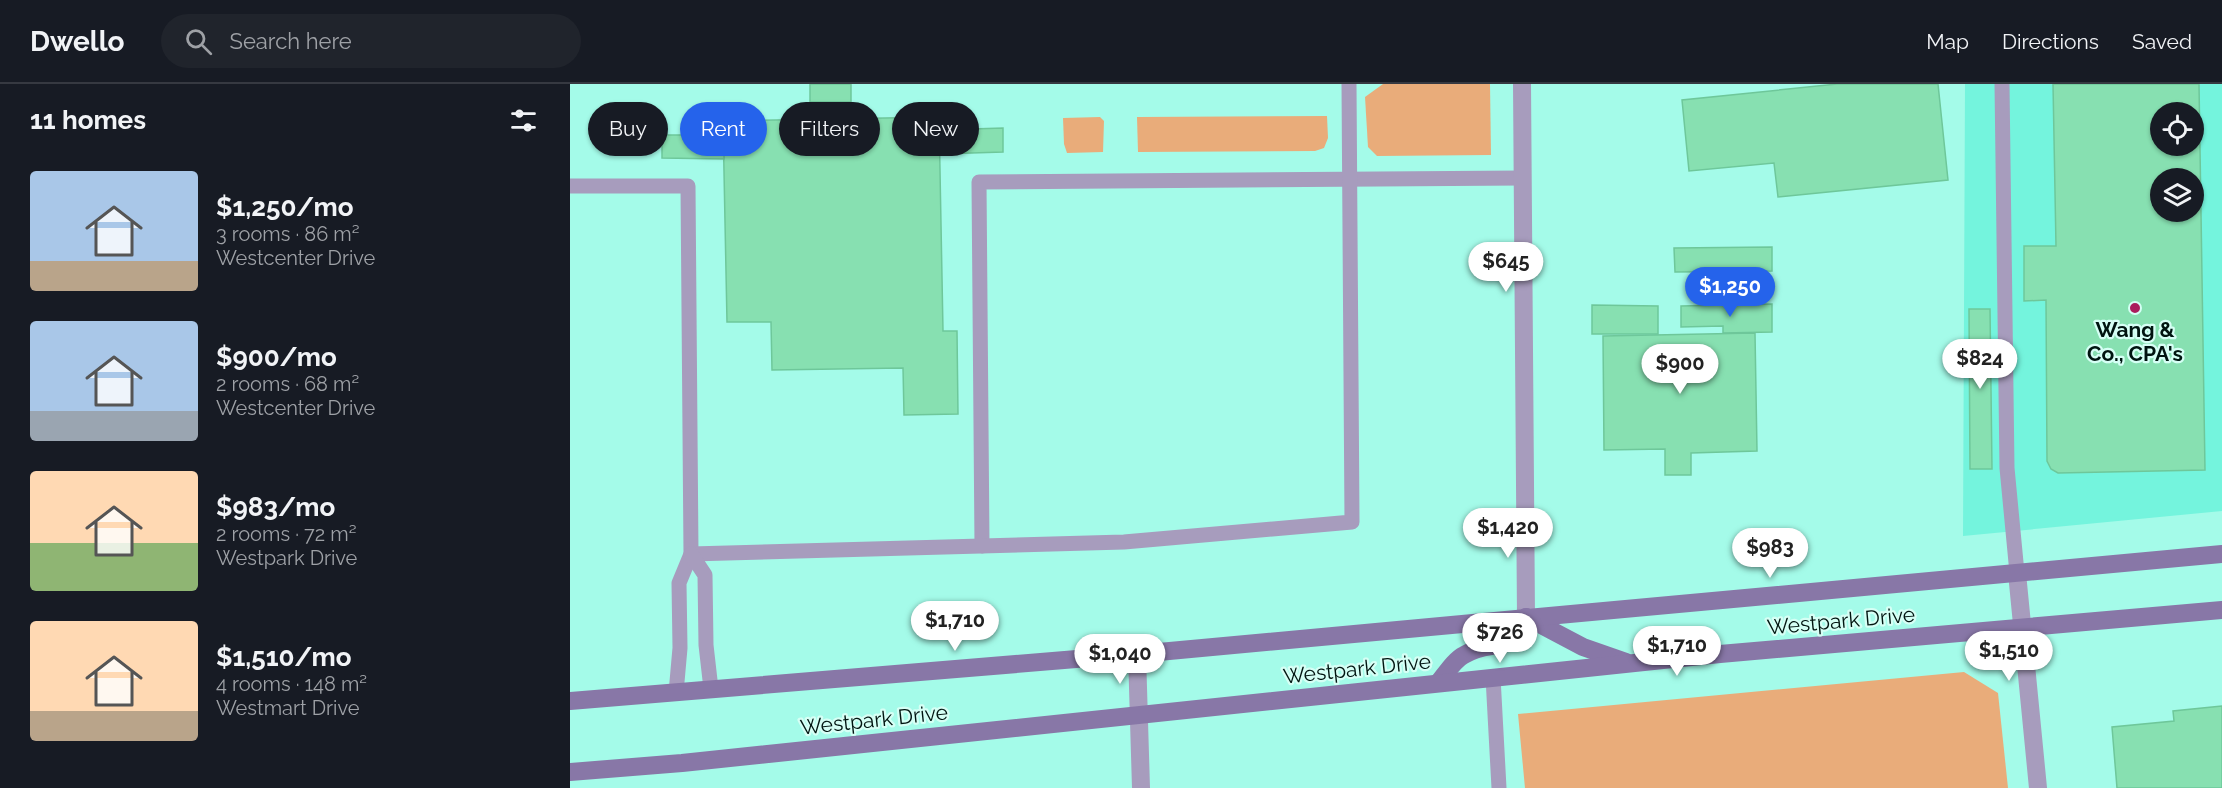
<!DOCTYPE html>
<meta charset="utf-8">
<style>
body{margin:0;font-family:Raleway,sans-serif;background:#20242c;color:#f1f3f6;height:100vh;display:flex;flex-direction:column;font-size:22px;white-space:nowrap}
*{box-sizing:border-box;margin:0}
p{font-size:20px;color:#9ea1a6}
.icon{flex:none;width:33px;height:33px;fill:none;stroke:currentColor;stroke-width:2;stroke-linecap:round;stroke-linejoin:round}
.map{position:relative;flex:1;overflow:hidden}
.side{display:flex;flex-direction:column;background:#171b24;width:570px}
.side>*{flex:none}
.banner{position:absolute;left:18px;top:18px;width:570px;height:54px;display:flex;gap:12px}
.tools{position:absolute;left:1580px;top:18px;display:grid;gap:12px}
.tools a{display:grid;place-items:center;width:54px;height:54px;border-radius:50%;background:#171b24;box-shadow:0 2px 4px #0004;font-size:30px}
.price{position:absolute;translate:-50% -51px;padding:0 14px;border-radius:21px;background:#fff;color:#222;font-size:20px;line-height:39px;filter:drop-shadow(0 2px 3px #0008)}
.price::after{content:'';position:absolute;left:50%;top:36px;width:18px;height:14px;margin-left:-9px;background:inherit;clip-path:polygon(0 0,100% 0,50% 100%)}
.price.current{background:#2563eb;color:#fff}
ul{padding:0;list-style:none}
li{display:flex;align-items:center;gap:18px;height:150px;padding:0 30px}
li span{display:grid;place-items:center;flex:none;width:168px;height:120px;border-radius:6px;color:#555}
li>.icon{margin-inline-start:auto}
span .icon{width:72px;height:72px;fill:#fffc;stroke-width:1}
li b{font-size:26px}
h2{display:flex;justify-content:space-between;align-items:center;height:72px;padding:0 30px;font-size:26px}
.chip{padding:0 21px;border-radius:27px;background:#171b24;box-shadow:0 2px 4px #0004;font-size:21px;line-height:54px}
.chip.current{background:#2563eb;color:#fff}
header{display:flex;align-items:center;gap:36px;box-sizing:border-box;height:84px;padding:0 30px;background:#171b24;border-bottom:2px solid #363941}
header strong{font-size:28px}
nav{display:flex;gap:33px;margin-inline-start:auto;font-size:21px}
.search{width:420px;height:54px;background:#20242c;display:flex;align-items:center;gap:15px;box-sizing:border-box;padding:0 21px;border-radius:33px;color:#9ea1a6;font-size:22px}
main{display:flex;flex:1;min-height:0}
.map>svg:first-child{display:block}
.built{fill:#74f4dd;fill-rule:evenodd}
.green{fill:#e9ac7a}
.building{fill:#87e0b1;stroke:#6ec79a;stroke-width:1.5;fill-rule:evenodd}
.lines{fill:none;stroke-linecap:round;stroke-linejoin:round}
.service{stroke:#a79cbd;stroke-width:15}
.minor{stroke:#a79cbd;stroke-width:18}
.secondary{stroke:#8877a7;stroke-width:18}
.poi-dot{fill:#aa1d5c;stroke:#d6fff5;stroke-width:2}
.labels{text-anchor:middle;stroke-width:4.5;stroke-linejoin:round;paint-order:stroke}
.poi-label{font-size:21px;font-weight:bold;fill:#001410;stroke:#d6fff5}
.street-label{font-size:21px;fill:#001410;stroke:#d6fff5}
</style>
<header>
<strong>Dwello</strong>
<div class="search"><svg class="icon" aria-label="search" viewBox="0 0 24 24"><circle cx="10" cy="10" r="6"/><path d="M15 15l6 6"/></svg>Search here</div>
<nav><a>Map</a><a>Directions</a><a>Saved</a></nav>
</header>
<main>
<section class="side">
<h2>11 homes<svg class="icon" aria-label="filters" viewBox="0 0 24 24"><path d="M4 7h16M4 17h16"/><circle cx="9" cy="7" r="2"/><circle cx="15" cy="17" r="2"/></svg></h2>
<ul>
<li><span style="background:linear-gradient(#a9c7e8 75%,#b9a48a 0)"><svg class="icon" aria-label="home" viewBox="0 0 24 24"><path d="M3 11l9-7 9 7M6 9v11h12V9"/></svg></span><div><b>$1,250/mo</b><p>3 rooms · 86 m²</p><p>Westcenter Drive</p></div></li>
<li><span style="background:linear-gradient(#a9c7e8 75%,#9aa5b1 0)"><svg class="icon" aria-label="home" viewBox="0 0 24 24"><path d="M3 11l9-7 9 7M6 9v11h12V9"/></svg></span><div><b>$900/mo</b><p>2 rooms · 68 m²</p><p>Westcenter Drive</p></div></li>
<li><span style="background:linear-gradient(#ffd9b3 60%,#8fb573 0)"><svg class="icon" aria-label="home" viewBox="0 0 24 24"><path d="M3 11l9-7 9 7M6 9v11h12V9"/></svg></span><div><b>$983/mo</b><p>2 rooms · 72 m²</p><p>Westpark Drive</p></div></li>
<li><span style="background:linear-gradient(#ffd9b3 75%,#b9a48a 0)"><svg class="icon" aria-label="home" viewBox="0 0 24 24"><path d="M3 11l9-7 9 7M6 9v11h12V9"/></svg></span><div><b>$1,510/mo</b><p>4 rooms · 148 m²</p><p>Westmart Drive</p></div></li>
</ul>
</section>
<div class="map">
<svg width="1652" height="704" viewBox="0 0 1652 704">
<rect width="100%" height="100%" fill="#a4fbe9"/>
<path class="built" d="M1395,0h257v427l-259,25zM1590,28h33v34h-33zM1590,94h33v34h-33z"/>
<g class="green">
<polygon points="813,0 920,0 921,71 807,72 798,63 795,13"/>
<polygon points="757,32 758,54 754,64 745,67 568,68 567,33"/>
<polygon points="530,33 534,37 533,68 497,69 494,60 493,34"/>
<polygon points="1394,588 1428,609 1438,704 955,704 948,630"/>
</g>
<g class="building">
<rect x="240" y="0" width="41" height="18"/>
<polygon points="1267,0 1368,0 1378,96 1208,113 1204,79 1119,87 1112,16"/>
<path d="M1483,0h146l6,386 -147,3 -7,-4 -4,-8 -1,-161 -22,1v-55h32zM1590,28h33v34h-33zM1590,94h33v34h-33z"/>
<polygon points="369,33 373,247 387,247 388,330 334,331 333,284 202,286 201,238 157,238 153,37"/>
<polygon points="433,44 433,68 370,70 369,46"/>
<polygon points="92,51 154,51 154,75 92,74"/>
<polygon points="1202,163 1202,187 1105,188 1104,164"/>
<polygon points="1202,220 1202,248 1153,249 1153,242 1111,243 1111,222"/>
<polygon points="1022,221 1088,222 1088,250 1022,250"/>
<polygon points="1399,225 1420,225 1422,385 1400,385"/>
<polygon points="1185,249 1187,367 1121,369 1121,391 1095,391 1095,365 1034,366 1033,252"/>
<polygon points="1652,622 1652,704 1547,704 1542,643 1604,637 1603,627"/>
</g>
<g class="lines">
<g class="service">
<polyline points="1432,0 1437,384 1447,489"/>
<polyline points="0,102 118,102 121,470 109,499 110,564 106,609"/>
<polyline points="412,462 409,98 953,94"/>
<polyline points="121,470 554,458 782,438 779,0"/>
<polyline points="121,470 135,491 136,561 141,605"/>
<polyline points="923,593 929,704"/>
</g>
<g class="minor">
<polyline points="952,0 956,533"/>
<polyline points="1447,489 1468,704"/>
<polyline points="567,570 571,704"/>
</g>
<g class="secondary">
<polyline points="956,533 1013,563 1056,578"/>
<path d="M868,599c7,-8 16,-23 26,-28 29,-17 44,2 62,-38"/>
<polyline points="0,617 567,570 1652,470"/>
<polyline points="0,688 112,679 1150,570 1652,526"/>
</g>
</g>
<circle class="poi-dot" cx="1565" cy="224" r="6"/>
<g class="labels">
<g class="poi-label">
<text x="1565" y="253">Wang &amp;<tspan x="1565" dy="24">Co., CPA's</tspan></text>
</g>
<g class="street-label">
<text transform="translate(1271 537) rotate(-5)" y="7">Westpark Drive</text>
<text transform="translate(787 585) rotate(-6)" y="7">Westpark Drive</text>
<text transform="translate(304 636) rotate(-6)" y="7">Westpark Drive</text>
</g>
</g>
</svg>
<div class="tools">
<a><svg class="icon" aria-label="locate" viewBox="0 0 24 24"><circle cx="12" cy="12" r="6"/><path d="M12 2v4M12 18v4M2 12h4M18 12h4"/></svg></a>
<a><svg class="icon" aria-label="layers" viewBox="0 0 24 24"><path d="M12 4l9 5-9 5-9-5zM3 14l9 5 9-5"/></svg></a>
</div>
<b class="price" style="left:936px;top:209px">$645</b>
<b class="price current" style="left:1160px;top:234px">$1,250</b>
<b class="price" style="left:1410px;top:306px">$824</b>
<b class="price" style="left:1110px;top:311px">$900</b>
<b class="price" style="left:938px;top:475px">$1,420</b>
<b class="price" style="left:1200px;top:495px">$983</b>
<b class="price" style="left:385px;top:568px">$1,710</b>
<b class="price" style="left:930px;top:580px">$726</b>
<b class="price" style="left:1107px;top:593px">$1,710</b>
<b class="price" style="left:1439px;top:598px">$1,510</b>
<b class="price" style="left:550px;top:601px">$1,040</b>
<div class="banner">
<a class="chip">Buy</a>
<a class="chip current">Rent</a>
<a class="chip">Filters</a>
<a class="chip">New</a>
</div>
</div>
</main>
